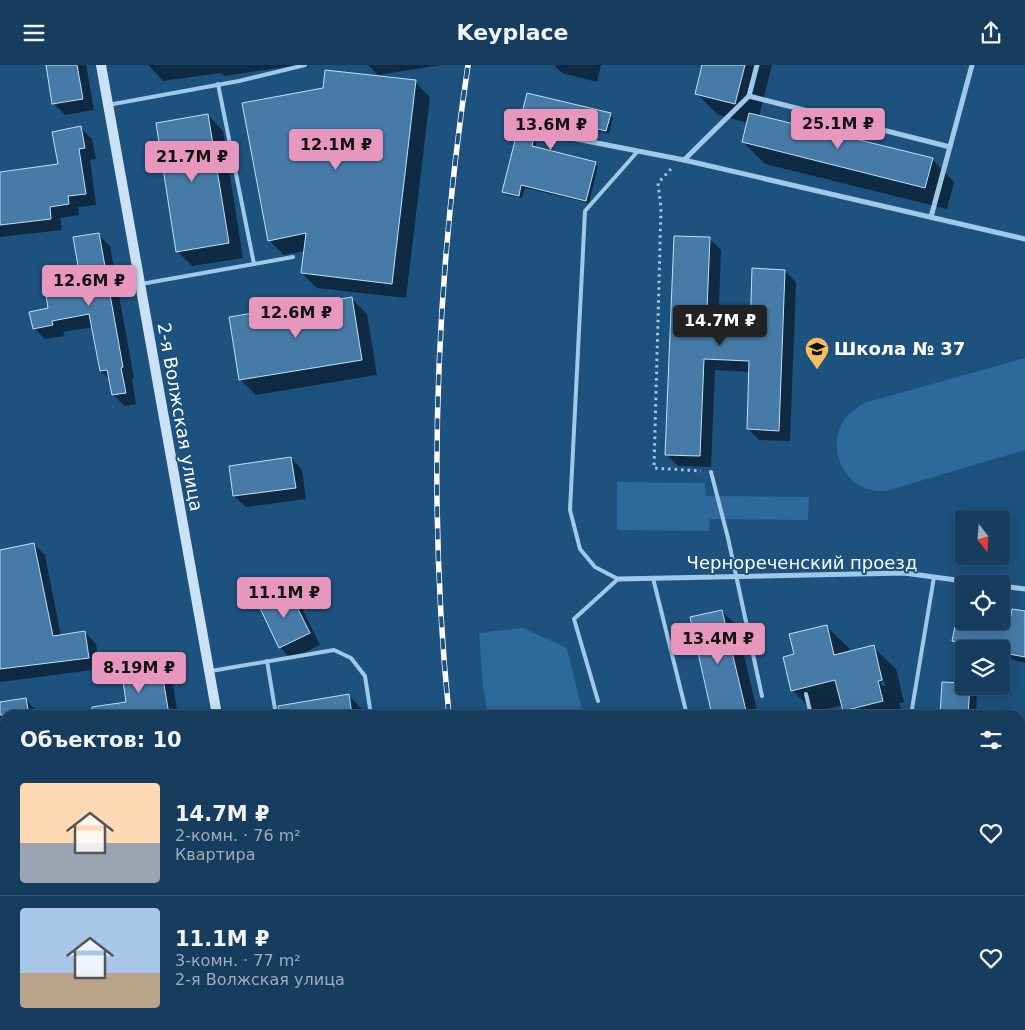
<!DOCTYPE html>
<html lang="ru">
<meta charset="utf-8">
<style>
body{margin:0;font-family:"DejaVu Sans",sans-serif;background:#1f4464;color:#f1f3f6;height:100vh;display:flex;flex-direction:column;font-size:19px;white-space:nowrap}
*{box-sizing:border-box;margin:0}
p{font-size:16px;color:#9eaebc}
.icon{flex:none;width:28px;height:28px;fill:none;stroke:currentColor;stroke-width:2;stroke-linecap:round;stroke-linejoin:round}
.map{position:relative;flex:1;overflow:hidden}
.drawer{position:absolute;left:0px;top:645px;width:1025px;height:320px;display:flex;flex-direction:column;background:#163d5e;border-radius:15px 15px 0 0;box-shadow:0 2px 12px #0003,0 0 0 1px #355673}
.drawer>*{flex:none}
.needle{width:32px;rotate:163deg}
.tools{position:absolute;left:955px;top:445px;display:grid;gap:10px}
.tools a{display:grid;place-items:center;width:55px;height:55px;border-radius:5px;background:#163d5e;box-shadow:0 2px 12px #0003,0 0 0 1px #355673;font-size:25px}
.price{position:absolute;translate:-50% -42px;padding:0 11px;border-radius:5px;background:#e797bd;color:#111;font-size:16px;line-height:32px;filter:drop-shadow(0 1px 2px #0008)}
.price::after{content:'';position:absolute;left:50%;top:30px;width:15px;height:11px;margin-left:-8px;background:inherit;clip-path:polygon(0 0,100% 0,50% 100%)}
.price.current{background:#222;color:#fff}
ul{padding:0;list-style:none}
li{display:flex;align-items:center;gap:15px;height:125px;padding:0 20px}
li+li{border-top:1px solid #355673}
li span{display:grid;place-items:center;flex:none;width:140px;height:100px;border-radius:5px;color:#555}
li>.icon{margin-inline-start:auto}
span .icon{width:60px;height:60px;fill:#fffc;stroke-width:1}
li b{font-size:21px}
h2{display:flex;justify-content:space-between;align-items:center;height:60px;padding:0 20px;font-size:21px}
header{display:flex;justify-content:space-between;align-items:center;height:65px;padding:0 20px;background:#163d5e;font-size:22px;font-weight:700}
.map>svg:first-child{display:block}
.green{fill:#2d699b}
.shadow{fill:#0007;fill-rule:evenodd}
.building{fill:#467ba8;stroke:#c4e0f6}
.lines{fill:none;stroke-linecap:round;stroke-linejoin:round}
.path{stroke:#a0c8e8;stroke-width:3;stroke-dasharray:2.5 4;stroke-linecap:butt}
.lane{stroke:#a0c8e8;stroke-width:4}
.street{stroke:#a0c8e8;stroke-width:5}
.secondary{stroke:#cbe2f6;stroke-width:10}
.rail-casing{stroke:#fff;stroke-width:5.5}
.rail{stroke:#1d517e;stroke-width:4;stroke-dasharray:11;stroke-linecap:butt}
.labels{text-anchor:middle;stroke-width:4;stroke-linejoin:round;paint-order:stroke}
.poi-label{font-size:18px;font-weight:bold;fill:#fff;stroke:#1d517e;text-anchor:start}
.street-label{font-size:18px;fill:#fff;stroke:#1d517e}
</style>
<header><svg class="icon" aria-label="menu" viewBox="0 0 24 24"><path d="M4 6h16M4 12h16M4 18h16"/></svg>Keyplace<svg class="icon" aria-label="share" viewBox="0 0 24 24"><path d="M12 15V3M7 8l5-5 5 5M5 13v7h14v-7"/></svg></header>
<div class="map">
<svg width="1025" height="965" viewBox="0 0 1025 965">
<rect width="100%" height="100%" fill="#1d517e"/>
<g class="green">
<path d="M1025,293v92l-139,41c-5,0 -10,0 -15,-1 -28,-7 -43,-41 -29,-66 5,-10 13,-15 22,-21z"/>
<polygon points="617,417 705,418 706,431 809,432 808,455 710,454 709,466 617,465"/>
<polygon points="523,563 567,583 583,650 488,650 483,621 479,568"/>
<polygon points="544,960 660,960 661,965 545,965"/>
</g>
<g class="shadow">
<polygon points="47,0 86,0 94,45 65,50 54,39"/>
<polygon points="148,0 299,0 224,11 221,8 163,16"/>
<polygon points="368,0 441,0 378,10"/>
<polygon points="554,0 601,0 597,17 562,8"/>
<polygon points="703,0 772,0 759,52 932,94 954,117 947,144 765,99 743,77 748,58 718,50 696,28"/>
<polygon points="415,17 430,32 406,233 317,223 302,208 305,186 284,190 269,175"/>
<polygon points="528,29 610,49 613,53 609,69 543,52 535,83 595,98 598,101 589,138 525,123 522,133 507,130 504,127"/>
<polygon points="208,50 223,66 243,193 192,201 177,186"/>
<polygon points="81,63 92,74 96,94 90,95 96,140 78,142 79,150 60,153 62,165 0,172 0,108 60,100"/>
<polygon points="98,169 110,181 134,313 132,314 136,339 125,341 113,330 111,316 101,306 93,262 63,267 64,271 45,274 34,263 49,244 83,219"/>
<polygon points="709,173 721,185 718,270 751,271 785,206 796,217 790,376 759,375 748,364 750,307 715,305 711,402 678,401 666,389"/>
<polygon points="351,233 367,249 377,310 256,330 241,315 230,253"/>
<polygon points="291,393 302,405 306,434 246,442 234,431"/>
<polygon points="34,479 45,490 61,571 85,567 96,579 100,604 0,617 0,486"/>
<polygon points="288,526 299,537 320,580 291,594 280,582"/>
<polygon points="722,546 737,561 758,650 713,650"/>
<polygon points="1025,547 1025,598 1013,595 1008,591 1001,589 1001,584 961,583 954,575 964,564 1011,558"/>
<path d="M826,561l23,22 1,5 23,-6 23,22 8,33 -5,1 4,12h-54l-5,-5 -1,-5 -29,7 -22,-22 4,-35zM879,606h2l4,15h-3z"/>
<polygon points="146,600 156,609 162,608 173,620 178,650 63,650 62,649 128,638"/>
<polygon points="964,621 971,621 977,628 976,650 943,650"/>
<polygon points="348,630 363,645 364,650 293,650"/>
<polygon points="26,635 37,646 38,650 5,650 5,826 1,822 0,815 0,639"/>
<polygon points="1025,680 1025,720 1023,717 1020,720 1020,684"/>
<polygon points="1024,860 1025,965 1008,965 1007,960 1020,960 1020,861"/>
<polygon points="5,913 5,960 53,960 53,965 0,965 0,914"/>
<polygon points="108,960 225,960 226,965 109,965"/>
<polygon points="885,960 937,960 938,965 886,965"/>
</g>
<g class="building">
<polygon points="46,0 77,0 83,34 52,39"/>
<polygon points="702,0 745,0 735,39 695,29"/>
<polygon points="325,5 416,15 392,219 301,208 306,168 268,176 242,38 323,23"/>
<polygon points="527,28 611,48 606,66 539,50 532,81 596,97 586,136 521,120 519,131 502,127"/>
<polygon points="749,48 933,93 925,123 742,77"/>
<polygon points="208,49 229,178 176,187 156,58"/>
<polygon points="81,61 85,83 79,84 86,129 68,131 69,139 50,142 51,154 0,160 0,107 58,99 52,67"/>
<polygon points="99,168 123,302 121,303 126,328 112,330 107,305 100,306 89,249 52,256 53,260 33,264 29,247 48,243 45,224 81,218 73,172"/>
<polygon points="674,171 710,172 706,268 750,270 752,203 785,205 779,366 747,364 749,296 704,294 700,391 665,390"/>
<polygon points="352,232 362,295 239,315 229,252"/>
<polygon points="291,392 296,423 233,431 229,401"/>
<polygon points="34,478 53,571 85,566 89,593 0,604 0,485"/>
<polygon points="288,524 310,568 279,583 258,539"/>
<polygon points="1012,544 1025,546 1025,592 1004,588 1005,585 952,576 955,561 963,562 964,556 1010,556"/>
<polygon points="722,545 747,650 712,650 690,552"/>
<polygon points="827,560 834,590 874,580 882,615 878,616 883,636 843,646 835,615 791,626 783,592 794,589 789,569"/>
<polygon points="147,598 149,609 162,607 169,650 92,650 92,642 126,637 121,603"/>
<polygon points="942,617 964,618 964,621 970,621 968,650 940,650"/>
<polygon points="349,629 352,650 280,650 278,641"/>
<polygon points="26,633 29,650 0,650 0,637"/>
</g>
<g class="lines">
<polyline class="path" points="671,104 658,118 661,143 654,403 701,406"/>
<g class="lane">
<polyline points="218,19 254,199 293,192"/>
<polyline points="108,40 239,16 305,0"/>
<polyline points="141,219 254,199"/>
<polyline points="711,407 728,473 762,631"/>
<polyline points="653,513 687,650"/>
<polyline points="267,596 276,650"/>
<polyline points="211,606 334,585 351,593 365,611 371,650"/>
<polyline points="806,629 811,650"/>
<polyline points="598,636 574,554 618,514 595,502 580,484 570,445 585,146 638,86"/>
<polyline points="911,650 934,512"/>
<polyline points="0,894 5,893"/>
<polyline points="81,960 82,965"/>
<polyline points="329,960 330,965"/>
<polyline points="417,960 418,965"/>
</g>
<g class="street">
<polyline points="757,0 749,31 950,82"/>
<polyline points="561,71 684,95 1025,174"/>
<polyline points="684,95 749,31"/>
<polyline points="931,152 972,0"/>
<polyline points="618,514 904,508 986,519"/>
<polyline points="1001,521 1025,524"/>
<polyline points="948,960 949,965"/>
</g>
<g class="secondary">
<polyline points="101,0 217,650"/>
<polyline points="272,960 273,965"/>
</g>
<defs>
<g id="rail">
<path d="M449,650c-22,-216 -13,-435 19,-650"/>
<polyline points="498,960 499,965"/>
</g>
</defs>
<use href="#rail" class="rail-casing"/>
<use href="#rail" class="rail"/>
</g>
<defs>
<symbol id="school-pin" viewBox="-11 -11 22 30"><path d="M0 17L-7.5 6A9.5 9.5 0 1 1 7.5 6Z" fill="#f8bd5f" stroke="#1d517e"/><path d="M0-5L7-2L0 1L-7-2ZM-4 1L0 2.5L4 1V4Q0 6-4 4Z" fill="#111"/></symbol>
</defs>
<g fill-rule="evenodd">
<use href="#school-pin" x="803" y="270" width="28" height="38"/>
</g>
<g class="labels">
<g class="poi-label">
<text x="834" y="290">Школа № 37</text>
</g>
<g class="street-label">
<text transform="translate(180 352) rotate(80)" y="6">2-я Волжская улица</text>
<text x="802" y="504">Чернореченский проезд</text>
</g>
</g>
</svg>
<div class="tools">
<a><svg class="needle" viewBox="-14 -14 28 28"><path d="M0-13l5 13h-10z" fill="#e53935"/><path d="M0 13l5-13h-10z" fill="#9eaebc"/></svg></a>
<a><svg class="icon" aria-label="locate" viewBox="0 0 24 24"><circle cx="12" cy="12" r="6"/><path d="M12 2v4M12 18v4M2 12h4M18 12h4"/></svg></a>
<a><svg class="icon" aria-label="layers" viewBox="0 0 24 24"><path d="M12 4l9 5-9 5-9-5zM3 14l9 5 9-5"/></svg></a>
</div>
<b class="price" style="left:838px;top:85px">25.1M ₽</b>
<b class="price" style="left:551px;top:86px">13.6M ₽</b>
<b class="price" style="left:336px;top:106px">12.1M ₽</b>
<b class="price" style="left:192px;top:118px">21.7M ₽</b>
<b class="price" style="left:89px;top:242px">12.6M ₽</b>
<b class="price" style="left:296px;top:274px">12.6M ₽</b>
<b class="price current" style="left:720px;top:282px">14.7M ₽</b>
<b class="price" style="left:284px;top:554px">11.1M ₽</b>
<b class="price" style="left:718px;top:600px">13.4M ₽</b>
<b class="price" style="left:139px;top:629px">8.19M ₽</b>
<section class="drawer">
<h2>Объектов: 10<svg class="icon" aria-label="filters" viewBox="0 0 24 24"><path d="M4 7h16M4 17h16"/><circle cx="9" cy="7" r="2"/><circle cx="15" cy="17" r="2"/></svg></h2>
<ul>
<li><span style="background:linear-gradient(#ffd9b3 60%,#9aa5b1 0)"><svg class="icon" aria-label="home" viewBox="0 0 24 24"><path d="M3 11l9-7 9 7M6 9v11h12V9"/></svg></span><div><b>14.7M ₽</b><p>2-комн. · 76 m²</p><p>Квартира</p></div><svg class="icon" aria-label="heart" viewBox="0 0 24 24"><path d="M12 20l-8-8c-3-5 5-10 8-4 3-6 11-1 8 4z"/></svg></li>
<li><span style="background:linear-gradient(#a9c7e8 65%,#b9a48a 0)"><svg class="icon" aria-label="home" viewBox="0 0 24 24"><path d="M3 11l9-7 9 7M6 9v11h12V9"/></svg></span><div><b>11.1M ₽</b><p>3-комн. · 77 m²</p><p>2-я Волжская улица</p></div><svg class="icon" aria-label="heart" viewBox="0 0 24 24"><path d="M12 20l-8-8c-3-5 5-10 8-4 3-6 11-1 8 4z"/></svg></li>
</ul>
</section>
</div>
